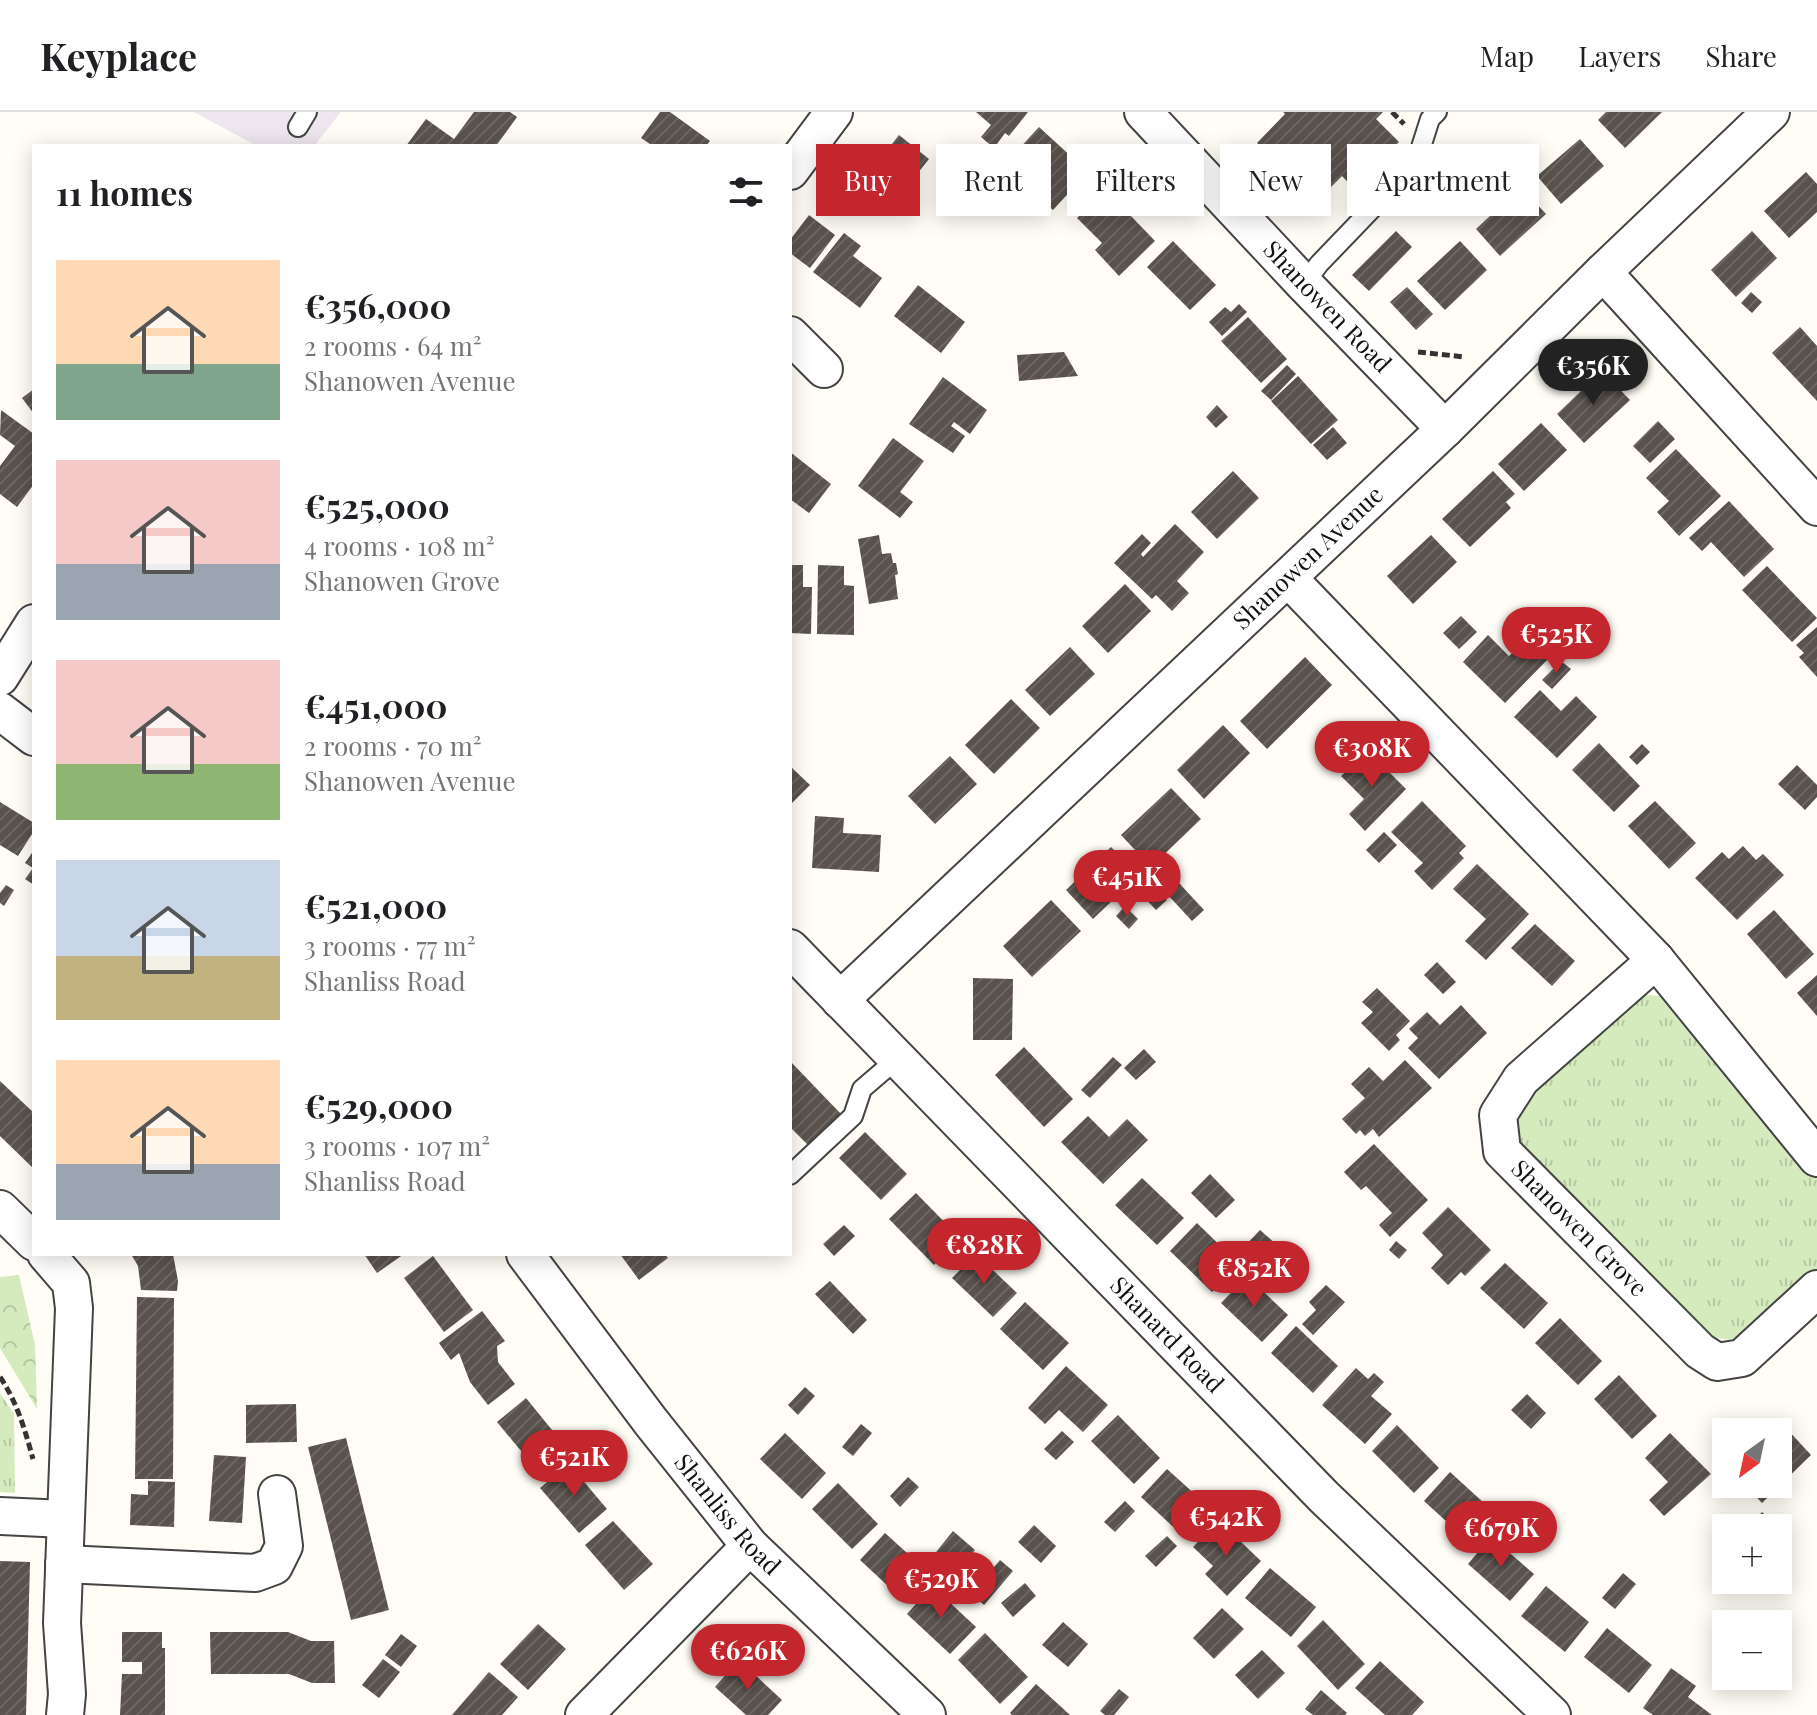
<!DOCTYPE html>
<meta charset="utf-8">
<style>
body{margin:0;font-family:"Playfair Display",serif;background:#f6f6f6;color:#202124;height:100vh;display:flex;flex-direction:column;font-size:30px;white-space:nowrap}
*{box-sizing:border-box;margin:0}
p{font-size:26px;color:#757577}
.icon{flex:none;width:44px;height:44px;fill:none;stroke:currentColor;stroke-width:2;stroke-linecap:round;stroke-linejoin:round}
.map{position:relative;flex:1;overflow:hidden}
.side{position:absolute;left:32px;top:32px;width:760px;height:1112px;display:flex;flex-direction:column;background:#fff;border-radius:0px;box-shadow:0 4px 20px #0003}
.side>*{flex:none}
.hud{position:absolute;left:816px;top:32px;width:760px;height:72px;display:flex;gap:16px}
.needle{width:52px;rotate:213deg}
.controls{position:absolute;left:1712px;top:1306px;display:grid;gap:16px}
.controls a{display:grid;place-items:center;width:80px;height:80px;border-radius:0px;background:#fff;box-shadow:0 4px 20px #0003;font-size:40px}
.price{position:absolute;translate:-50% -68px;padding:0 18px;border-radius:28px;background:#c4262e;color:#fff;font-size:26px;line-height:52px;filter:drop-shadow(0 2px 4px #0008)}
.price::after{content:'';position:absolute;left:50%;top:48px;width:24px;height:18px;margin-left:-12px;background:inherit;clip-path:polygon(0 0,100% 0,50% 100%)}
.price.active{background:#222;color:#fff}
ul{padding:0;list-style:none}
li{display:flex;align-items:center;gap:24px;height:200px;padding:0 24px}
li span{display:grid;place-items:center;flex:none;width:224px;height:160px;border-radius:0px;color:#555}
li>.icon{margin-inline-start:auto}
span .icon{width:96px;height:96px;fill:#fffc;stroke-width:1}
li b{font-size:34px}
h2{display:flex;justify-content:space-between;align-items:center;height:96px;padding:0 24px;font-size:34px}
.tag{padding:0 28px;border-radius:0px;background:#fff;box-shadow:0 4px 20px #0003;font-size:28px;line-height:72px}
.tag.active{background:#c4262e;color:#fff}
header{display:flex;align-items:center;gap:48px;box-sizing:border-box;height:112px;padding:0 40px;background:#fff;border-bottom:2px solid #e0e0e0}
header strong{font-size:38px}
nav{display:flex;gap:44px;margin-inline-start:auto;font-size:28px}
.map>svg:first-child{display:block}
.industrial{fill:#eee6ef}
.grass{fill:url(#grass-tufts)}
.park{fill:url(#park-crowns)}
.building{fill:url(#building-hatch)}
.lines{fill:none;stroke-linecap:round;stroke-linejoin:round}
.lane-casing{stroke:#444;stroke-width:22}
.street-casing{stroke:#444;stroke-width:40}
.path{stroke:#333;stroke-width:5;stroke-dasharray:8 4;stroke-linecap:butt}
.lane{stroke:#fff;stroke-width:18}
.street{stroke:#fff;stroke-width:36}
.labels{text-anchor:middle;stroke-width:8;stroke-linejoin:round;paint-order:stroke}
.street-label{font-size:24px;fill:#111;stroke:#fff}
</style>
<header>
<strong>Keyplace</strong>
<nav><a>Map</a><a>Layers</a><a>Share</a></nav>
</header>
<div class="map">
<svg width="1817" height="1603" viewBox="0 0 1817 1603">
<defs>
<pattern id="grass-tufts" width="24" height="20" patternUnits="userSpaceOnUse" patternTransform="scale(2)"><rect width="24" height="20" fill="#d5ebbd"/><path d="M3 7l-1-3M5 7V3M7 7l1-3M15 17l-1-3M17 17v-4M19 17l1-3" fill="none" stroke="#b6c8a1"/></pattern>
<pattern id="park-crowns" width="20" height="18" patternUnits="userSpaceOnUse" patternTransform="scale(2)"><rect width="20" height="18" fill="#d5ebbd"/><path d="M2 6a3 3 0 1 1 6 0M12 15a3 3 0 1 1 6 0" fill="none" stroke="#b6c8a1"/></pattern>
<pattern id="building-hatch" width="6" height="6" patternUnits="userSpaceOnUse" patternTransform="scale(2)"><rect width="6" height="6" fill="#5a524d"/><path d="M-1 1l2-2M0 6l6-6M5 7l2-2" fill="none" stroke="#6d6662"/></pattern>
</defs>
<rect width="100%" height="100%" fill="#fffdf5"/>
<polygon class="industrial" points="194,0 341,0 314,34 257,34"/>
<g class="grass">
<path d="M1647,883l13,1 18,7 139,168v99l-70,65c-18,6 -27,6 -43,-3l-183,-175 -9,-32 6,-20 115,-105z"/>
<polygon points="0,1281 14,1302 15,1381 0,1380"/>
</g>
<polygon class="park" points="19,1163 35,1233 37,1297 0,1236 0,1165"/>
<g class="building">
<polygon points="474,0 510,0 517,5 496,34 406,34 426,7 454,27"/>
<polygon points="660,0 670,0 710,29 706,34 653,34 641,26"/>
<polygon points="976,0 1028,0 1009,24 1005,21 994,36 981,25 991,13"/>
<polygon points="1283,0 1383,0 1376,7 1399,30 1374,56 1378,60 1358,81 1342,64 1324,82 1317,75 1310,82 1257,31 1285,2"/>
<polygon points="1606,0 1662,0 1625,36 1598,8"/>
<polygon points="1039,15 1088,60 1053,98 1038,84 1047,74 1027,56 1019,64 1006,51"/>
<polygon points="899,23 929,47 893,92 863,69"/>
<polygon points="1580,27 1604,54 1561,92 1537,64"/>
<polygon points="1806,60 1817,72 1817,100 1789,126 1764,99"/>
<polygon points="1521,75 1546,102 1500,144 1476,117"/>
<polygon points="1106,78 1155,129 1119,164 1095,138 1102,131 1077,106"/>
<polygon points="809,103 835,123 810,156 790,141 790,128"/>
<polygon points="1396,119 1412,135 1369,179 1352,163"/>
<polygon points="1752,119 1777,146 1736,185 1711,158"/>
<polygon points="844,121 861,134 853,144 882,166 860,196 813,160"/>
<polygon points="1173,129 1216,173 1190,198 1147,155"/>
<polygon points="1460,129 1487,158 1445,198 1417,169"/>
<polygon points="918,173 965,210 941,241 894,204"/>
<polygon points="1407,175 1433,202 1416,218 1390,190"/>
<polygon points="1751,180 1762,190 1752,201 1741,191"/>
<polygon points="1239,192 1247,200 1222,224 1209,210 1225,195 1231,200"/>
<polygon points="1248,205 1287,247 1261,271 1221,229"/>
<polygon points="1800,215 1817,234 1817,289 1772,241"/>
<polygon points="1064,240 1078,264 1019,269 1017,243"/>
<polygon points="1287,253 1296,262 1271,288 1261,279"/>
<polygon points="1602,259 1630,288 1584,331 1557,302"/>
<polygon points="1298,264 1338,308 1311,332 1271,289"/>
<polygon points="943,265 987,298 970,322 954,310 951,314 965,324 953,341 909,312"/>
<polygon points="34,277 34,302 22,286"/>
<polygon points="1217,293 1228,305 1216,316 1206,305"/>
<polygon points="1,298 34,322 34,372 17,395 0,382 0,354 15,334 0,323"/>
<polygon points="1658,309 1675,327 1650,351 1633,334"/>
<polygon points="1541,311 1567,338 1524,379 1498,352"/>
<polygon points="1333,315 1347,331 1327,348 1313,333"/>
<polygon points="893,326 924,349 900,380 913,390 900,406 858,374"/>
<polygon points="1676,337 1721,384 1679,424 1657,400 1669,389 1646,366"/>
<polygon points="790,340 831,372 809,401 790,387"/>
<polygon points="1233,359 1259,386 1217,427 1191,400"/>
<polygon points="1493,359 1515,382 1506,390 1511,396 1470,435 1442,407"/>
<polygon points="1729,389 1774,437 1744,465 1711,430 1702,439 1689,426"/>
<polygon points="1175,412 1204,440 1177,469 1189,481 1172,499 1156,483 1152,487 1114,451 1142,422 1151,431 1141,442 1143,445"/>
<polygon points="879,423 882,442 891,441 893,451 896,451 898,462 895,463 898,487 869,492 858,427"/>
<polygon points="1431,423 1457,450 1413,492 1387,464"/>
<polygon points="790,453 803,453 803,475 812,475 811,522 790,521"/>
<polygon points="818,453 844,454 844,473 854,474 854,523 817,522"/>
<polygon points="1767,454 1817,506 1792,530 1742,478"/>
<polygon points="1125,472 1151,499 1108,541 1082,514"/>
<polygon points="1461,504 1477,520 1459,537 1443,521"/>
<polygon points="1817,515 1817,565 1799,545 1804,541 1796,533"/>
<polygon points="1488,523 1509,544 1527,526 1548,547 1505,591 1463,550"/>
<polygon points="1070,535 1095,562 1050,604 1025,578"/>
<polygon points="1305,545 1332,573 1267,637 1240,609"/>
<polygon points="1561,549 1571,557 1552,577 1542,568"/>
<polygon points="1540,578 1561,599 1576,584 1597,605 1557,646 1514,605"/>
<polygon points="1011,587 1040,616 994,662 965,633"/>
<polygon points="1223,613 1250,641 1204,687 1177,658"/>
<polygon points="1599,631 1640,674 1614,700 1572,658"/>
<polygon points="1642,632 1650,640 1637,653 1629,645"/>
<polygon points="1367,638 1406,677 1365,719 1349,702 1364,687 1341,664"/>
<polygon points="950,644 977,672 935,712 908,684"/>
<polygon points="1797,653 1817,673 1817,685 1805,698 1778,672"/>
<polygon points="790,654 810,673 790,693"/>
<polygon points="1171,676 1201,707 1151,755 1121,723"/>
<polygon points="1422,689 1466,734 1459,741 1464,746 1432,778 1414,759 1423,751 1391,720"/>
<polygon points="1655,689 1696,731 1669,757 1628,714"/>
<polygon points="0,690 34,711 34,719 18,744 0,733"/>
<polygon points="815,704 844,706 843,721 881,723 879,760 812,756"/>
<polygon points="1384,720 1397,733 1379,751 1366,738"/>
<polygon points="1743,734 1756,748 1763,742 1784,763 1737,808 1695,766 1722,740 1729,747"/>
<polygon points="1111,735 1139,763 1093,807 1066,778"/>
<polygon points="34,738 34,773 25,767 33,756 25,751"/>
<polygon points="1477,752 1529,802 1486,848 1465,829 1486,807 1453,777"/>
<polygon points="1179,771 1204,798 1192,809 1167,782"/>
<polygon points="1152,772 1167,788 1156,798 1141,782"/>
<polygon points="6,773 14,778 4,794 0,791 0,781"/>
<polygon points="1051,788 1081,819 1032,865 1003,834"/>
<polygon points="1125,794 1138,807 1129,817 1116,804"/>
<polygon points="1774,798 1814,842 1786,867 1747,822"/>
<polygon points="1535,812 1575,849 1552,874 1511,836"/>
<polygon points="1437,850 1456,870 1443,882 1424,863"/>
<polygon points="1817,863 1817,904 1797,881"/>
<polygon points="973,866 1013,867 1012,928 973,928"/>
<polygon points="1377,876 1410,909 1396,923 1400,928 1389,939 1361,911 1373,900 1362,890"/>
<polygon points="1461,893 1487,921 1439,967 1408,936 1418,926 1409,917 1427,900 1440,913"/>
<polygon points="1024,935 1073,987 1044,1015 995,963"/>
<polygon points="1144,937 1156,950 1136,968 1124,956"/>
<polygon points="1113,945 1122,953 1090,986 1081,978"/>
<polygon points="1405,948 1432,976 1379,1025 1373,1017 1365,1024 1360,1018 1356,1022 1342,1007 1365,986 1351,972 1369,955 1383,969"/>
<polygon points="790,949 842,1003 809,1034 790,1015"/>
<polygon points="0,969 34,1001 34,1057 0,1024"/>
<polygon points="1088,1004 1109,1025 1127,1007 1148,1028 1103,1072 1061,1030"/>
<polygon points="865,1020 907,1062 881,1088 839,1046"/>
<polygon points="1374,1032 1428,1088 1390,1125 1379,1113 1392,1101 1366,1074 1361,1078 1344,1060"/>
<polygon points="1210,1062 1235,1088 1216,1106 1191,1081"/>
<polygon points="1142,1066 1184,1106 1157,1133 1115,1093"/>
<polygon points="916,1081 961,1127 934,1153 889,1107"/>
<polygon points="1448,1095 1491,1138 1465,1164 1461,1160 1448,1173 1431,1156 1443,1143 1422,1121"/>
<polygon points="1197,1111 1239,1152 1212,1180 1170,1139"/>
<polygon points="844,1113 855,1124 834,1144 823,1132"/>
<polygon points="1260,1118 1283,1138 1264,1158 1241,1138"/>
<polygon points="1396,1129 1407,1138 1399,1147 1389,1138"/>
<polygon points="131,1142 173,1142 178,1169 177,1179 141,1178 138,1154"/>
<polygon points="364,1142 404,1142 377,1161"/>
<polygon points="620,1142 665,1142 668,1146 639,1168"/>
<polygon points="976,1142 1017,1181 993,1205 952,1166"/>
<polygon points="433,1144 473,1198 444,1220 404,1166"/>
<polygon points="1505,1151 1548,1191 1524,1217 1480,1176"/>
<polygon points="1247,1164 1288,1203 1262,1230 1221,1191"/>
<polygon points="830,1169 867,1208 853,1222 815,1182"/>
<polygon points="1326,1173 1345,1190 1313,1223 1302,1212 1316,1198 1309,1190"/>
<polygon points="137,1185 174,1186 173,1367 135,1367"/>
<polygon points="1025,1190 1069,1231 1043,1258 1000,1217"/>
<polygon points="482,1199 505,1229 497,1234 498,1250 515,1272 488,1293 470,1270 459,1241 451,1248 439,1231"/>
<polygon points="1560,1206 1602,1249 1578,1273 1535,1231"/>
<polygon points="1296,1214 1338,1254 1313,1281 1271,1241"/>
<polygon points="1066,1254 1108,1293 1083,1320 1059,1298 1045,1312 1028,1296"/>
<polygon points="1356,1256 1368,1267 1374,1261 1384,1270 1371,1284 1392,1302 1365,1332 1322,1293"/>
<polygon points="1619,1263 1657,1304 1632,1327 1594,1287"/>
<polygon points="805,1275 815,1284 798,1303 788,1293"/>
<polygon points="1527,1282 1546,1301 1531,1317 1511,1298"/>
<polygon points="526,1286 565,1334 536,1357 497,1310"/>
<polygon points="296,1292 297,1330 246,1331 246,1293"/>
<polygon points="1118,1303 1160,1346 1134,1372 1091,1329"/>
<polygon points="861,1312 872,1321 853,1344 842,1335"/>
<polygon points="1397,1313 1439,1356 1414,1381 1372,1339"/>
<polygon points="1786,1316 1811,1343 1762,1391 1744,1372 1778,1372 1778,1323"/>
<polygon points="1062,1319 1074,1330 1056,1348 1044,1337"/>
<polygon points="785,1321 826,1361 802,1387 760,1347"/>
<polygon points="1670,1321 1711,1362 1664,1404 1649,1388 1668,1370 1645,1346"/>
<polygon points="346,1326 389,1498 351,1508 308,1335"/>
<polygon points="214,1343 246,1345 242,1411 209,1409"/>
<polygon points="569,1352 607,1397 579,1421 540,1376"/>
<polygon points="1167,1357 1208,1394 1182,1423 1141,1385"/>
<polygon points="1450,1360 1495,1401 1469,1430 1424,1389"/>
<polygon points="908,1365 919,1375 900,1395 890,1384"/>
<polygon points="148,1369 175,1370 174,1415 130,1413 131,1382 148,1383"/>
<polygon points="838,1371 878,1412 852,1437 812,1397"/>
<polygon points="1125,1389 1135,1399 1115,1420 1104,1410"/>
<polygon points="1762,1400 1787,1423 1778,1433 1778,1416 1748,1416"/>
<polygon points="1218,1408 1261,1449 1227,1484 1205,1462 1213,1454 1193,1435"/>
<polygon points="613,1409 653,1452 624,1478 585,1433"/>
<polygon points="1034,1413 1056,1434 1041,1451 1018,1430"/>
<polygon points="953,1419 975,1438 955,1463 932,1445"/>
<polygon points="885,1421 929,1461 903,1488 860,1448"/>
<polygon points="1167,1424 1177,1434 1156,1455 1145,1444"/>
<polygon points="1491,1425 1534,1462 1510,1489 1468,1452"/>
<polygon points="1000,1448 1013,1459 984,1493 971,1482"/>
<polygon points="0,1449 30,1450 26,1603 0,1603"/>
<polygon points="1270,1456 1316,1495 1291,1525 1245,1486"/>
<polygon points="1623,1461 1636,1472 1615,1497 1602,1486"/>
<polygon points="1025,1471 1036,1484 1013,1505 1001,1491"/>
<polygon points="932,1474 976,1515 950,1542 907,1502"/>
<polygon points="1546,1474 1589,1510 1565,1540 1521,1504"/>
<polygon points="1222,1496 1244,1517 1214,1547 1193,1526"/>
<polygon points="1323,1508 1365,1552 1338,1578 1297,1534"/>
<polygon points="1063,1510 1088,1532 1068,1555 1042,1533"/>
<polygon points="538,1512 566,1537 528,1578 500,1552"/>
<polygon points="1607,1516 1652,1553 1629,1581 1584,1545"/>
<polygon points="122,1520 162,1520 162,1536 165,1536 165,1603 120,1603 122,1562 142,1562 142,1550 122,1550"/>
<polygon points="210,1520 288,1520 311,1529 334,1529 335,1571 312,1571 289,1562 211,1562"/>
<polygon points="985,1521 1028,1565 1000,1592 958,1548"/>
<polygon points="401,1522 417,1534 401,1555 385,1543"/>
<polygon points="1262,1538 1285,1561 1258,1587 1235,1563"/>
<polygon points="383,1547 400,1560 379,1586 362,1573"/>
<polygon points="739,1548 782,1588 768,1603 746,1603 715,1575"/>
<polygon points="1380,1549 1424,1590 1412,1603 1385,1603 1355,1576"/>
<polygon points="1671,1556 1696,1574 1688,1585 1712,1603 1653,1603 1643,1596"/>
<polygon points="489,1560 518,1585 502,1603 452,1603"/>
<polygon points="1036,1572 1058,1592 1070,1603 1012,1603 1010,1601"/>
<polygon points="1119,1577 1129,1585 1114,1603 1105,1603 1100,1599"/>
<polygon points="1321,1578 1347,1601 1345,1603 1313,1603 1305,1597"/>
</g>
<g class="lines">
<defs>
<g id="lane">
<polyline points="298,15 307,0"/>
<polyline points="1304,172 1319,152 1416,51 1430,7 1437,0"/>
<polyline points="790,1063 853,1004 862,977 897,947"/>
</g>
<g id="street">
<path id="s1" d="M1143,0l161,172 141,145"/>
<polyline points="790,59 834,0"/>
<polyline points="1603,160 1817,395"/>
<polyline points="790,223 824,257"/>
<polyline points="1288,466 1656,848 1817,1046"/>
<polyline points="0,565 34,511"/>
<polyline points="0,599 34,625"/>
<path id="s2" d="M790,836l534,549 228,218"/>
<path id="s3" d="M1656,848l-135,119 -23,36 4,36 198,200 17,11 25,-4 75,-69"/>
<path id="s4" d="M840,888l605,-571 158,-157 168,-160"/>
<polyline points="0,1097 34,1130"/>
<polyline points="46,1142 71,1171 74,1196 62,1511 67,1582 65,1603"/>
<path id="s5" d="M525,1142l126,168 99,124 177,169"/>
<polyline points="0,1404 65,1407"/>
<polyline points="64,1452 255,1461 274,1454 284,1434 277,1382"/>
<polyline points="584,1603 750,1434"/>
</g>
</defs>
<use href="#lane" class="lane-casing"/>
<use href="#street" class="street-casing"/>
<g class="path">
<polyline points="1392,0 1404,12"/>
<polyline points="1418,240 1465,245"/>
<path d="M0,1265c17,25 25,53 33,82"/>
</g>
<use href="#lane" class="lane"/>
<use href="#street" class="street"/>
</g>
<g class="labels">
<g class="street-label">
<text dy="8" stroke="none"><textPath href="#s1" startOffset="268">Shanowen Road</textPath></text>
<text dy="8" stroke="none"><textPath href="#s4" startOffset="644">Shanowen Avenue</textPath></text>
<text dy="8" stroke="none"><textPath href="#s3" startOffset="368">Shanowen Grove</textPath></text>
<text dy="8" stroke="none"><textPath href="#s2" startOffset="540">Shanard Road</textPath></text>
<text dy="8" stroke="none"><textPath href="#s5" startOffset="330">Shanliss Road</textPath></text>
</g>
</g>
</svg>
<div class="controls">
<a><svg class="needle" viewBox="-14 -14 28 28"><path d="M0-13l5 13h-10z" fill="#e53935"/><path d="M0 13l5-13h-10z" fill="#757577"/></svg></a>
<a>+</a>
<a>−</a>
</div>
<b class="price active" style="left:1593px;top:295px">€356K</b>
<b class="price" style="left:1556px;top:563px">€525K</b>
<b class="price" style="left:1372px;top:677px">€308K</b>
<b class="price" style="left:1127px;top:806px">€451K</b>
<b class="price" style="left:984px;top:1174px">€828K</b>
<b class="price" style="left:1254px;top:1197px">€852K</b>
<b class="price" style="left:574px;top:1386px">€521K</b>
<b class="price" style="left:1226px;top:1446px">€542K</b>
<b class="price" style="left:1501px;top:1457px">€679K</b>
<b class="price" style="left:941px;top:1508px">€529K</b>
<b class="price" style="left:748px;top:1580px">€626K</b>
<div class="hud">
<a class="tag active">Buy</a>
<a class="tag">Rent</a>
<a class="tag">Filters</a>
<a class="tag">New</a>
<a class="tag">Apartment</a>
</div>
<section class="side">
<h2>11 homes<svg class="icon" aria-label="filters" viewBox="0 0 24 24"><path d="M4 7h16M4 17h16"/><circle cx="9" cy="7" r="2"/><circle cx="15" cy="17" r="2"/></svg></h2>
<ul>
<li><span style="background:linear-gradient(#ffd9b3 65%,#7fa58c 0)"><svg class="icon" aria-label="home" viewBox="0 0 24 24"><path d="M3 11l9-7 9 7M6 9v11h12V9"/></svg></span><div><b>€356,000</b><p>2 rooms · 64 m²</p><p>Shanowen Avenue</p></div></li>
<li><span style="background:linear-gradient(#f6c9c9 65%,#9aa5b1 0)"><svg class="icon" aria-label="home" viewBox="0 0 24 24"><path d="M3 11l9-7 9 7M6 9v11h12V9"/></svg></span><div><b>€525,000</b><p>4 rooms · 108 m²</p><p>Shanowen Grove</p></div></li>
<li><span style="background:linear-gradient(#f6c9c9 65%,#8fb573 0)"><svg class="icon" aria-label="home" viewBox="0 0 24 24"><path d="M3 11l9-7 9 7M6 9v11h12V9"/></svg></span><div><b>€451,000</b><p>2 rooms · 70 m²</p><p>Shanowen Avenue</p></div></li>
<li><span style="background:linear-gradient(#c9d6e8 60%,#c2b280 0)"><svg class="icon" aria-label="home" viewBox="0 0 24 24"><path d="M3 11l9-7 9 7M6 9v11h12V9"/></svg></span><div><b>€521,000</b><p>3 rooms · 77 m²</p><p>Shanliss Road</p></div></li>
<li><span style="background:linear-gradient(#ffd9b3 65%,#9aa5b1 0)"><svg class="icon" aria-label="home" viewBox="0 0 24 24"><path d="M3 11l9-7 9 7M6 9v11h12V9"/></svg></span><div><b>€529,000</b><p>3 rooms · 107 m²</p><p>Shanliss Road</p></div></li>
</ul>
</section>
</div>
